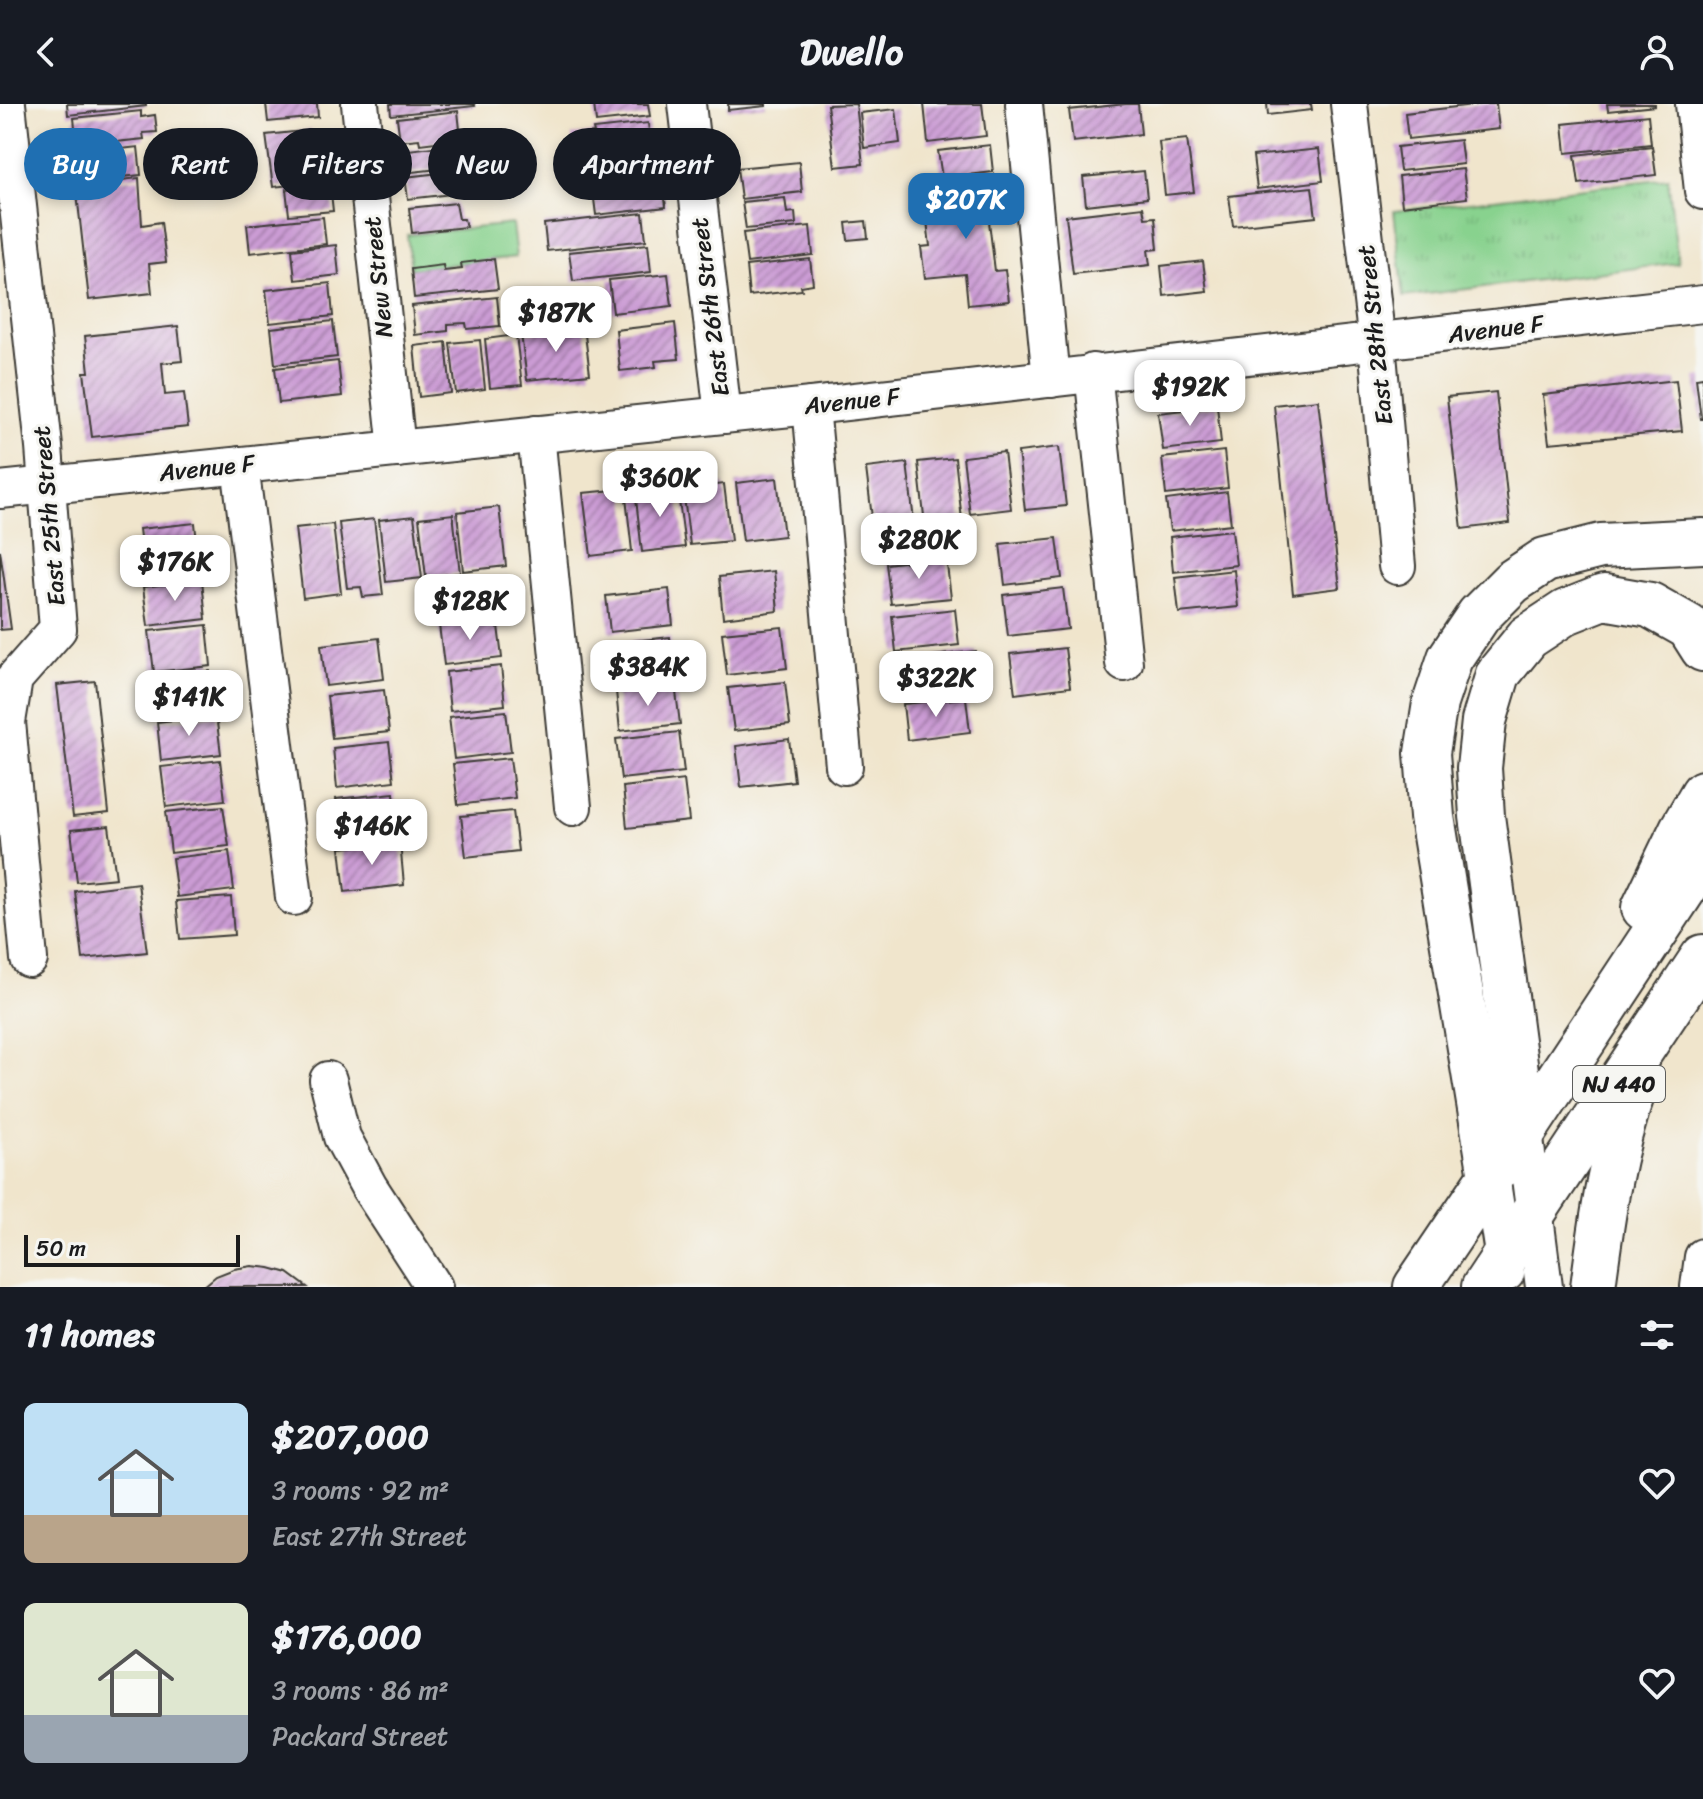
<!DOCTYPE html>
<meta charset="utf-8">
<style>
body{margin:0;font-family:Sriracha,sans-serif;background:#20242c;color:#f1f3f6;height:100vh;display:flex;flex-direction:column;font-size:30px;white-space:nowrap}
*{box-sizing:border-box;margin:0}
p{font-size:26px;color:#9ea1a6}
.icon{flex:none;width:44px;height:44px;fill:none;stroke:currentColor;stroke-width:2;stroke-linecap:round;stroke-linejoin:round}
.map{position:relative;height:1183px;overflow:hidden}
.sheet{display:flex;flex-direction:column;background:#171b24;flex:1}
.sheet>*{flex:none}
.banner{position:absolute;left:24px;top:24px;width:800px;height:72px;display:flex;gap:16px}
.scale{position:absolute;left:24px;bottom:20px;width:216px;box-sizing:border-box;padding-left:8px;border:4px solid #1c1c1c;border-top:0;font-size:22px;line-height:28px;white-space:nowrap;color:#1c1c1c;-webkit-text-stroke:6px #f6f6f2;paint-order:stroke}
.price{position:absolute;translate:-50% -68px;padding:0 18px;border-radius:16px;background:#fff;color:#222;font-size:26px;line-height:52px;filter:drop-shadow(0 2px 4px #0008)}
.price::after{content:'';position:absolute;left:50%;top:48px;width:24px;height:18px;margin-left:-12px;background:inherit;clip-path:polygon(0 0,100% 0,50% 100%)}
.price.on{background:#1f6fb2;color:#fff}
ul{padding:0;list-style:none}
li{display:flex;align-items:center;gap:24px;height:200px;padding:0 24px}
li span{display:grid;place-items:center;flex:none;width:224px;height:160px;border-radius:12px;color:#555}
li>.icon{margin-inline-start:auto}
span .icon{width:96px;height:96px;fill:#fffc;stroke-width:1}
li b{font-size:34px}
h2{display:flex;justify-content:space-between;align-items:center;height:96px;padding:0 24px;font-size:34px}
.tag{padding:0 28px;border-radius:36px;background:#171b24;box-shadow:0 4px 12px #0003;font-size:28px;line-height:72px}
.tag.on{background:#1f6fb2;color:#fff}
header{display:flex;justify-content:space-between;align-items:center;height:104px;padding:0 24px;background:#171b24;font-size:36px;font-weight:800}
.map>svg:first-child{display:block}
.green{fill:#88d28e;stroke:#527755;stroke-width:2}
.park{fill:url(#park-tufts);stroke:#527755;stroke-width:2}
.building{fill:url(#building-hatch)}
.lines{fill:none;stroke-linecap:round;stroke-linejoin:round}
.minor-casing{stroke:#3c3a36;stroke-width:40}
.highway-casing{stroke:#3c3a36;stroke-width:48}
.minor{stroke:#fff;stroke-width:36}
.highway{stroke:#fff;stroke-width:44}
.labels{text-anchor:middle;stroke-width:6;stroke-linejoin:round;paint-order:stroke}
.shield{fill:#f6f6f2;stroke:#5d5d5c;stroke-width:2}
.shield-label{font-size:22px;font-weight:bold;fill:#1c1c1c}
.street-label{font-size:24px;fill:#1c1c1c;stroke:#f6f6f2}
</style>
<header><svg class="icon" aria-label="back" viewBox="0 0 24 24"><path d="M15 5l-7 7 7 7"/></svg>Dwello<svg class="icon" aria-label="person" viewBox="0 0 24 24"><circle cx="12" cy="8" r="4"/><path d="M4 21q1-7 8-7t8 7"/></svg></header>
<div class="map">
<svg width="1703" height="1183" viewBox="0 0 1703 1183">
<defs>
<pattern id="park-tufts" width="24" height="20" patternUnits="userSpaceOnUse" patternTransform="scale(2)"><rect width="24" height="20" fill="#88d28e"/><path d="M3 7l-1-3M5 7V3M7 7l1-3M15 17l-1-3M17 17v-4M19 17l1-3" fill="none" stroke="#75b47a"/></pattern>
<pattern id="building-hatch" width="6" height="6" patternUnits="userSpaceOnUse" patternTransform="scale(2)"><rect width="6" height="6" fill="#cb9bd4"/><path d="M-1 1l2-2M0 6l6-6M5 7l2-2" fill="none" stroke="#a47eab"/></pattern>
</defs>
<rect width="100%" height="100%" fill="#f6f6f2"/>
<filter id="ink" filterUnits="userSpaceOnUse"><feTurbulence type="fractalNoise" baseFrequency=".0125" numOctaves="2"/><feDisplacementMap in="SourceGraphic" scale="16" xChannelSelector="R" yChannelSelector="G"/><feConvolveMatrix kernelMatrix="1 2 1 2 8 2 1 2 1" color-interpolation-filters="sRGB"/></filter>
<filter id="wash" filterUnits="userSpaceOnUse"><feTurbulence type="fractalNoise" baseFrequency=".006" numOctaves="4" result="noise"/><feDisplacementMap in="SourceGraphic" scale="32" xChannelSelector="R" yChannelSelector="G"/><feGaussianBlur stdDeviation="1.8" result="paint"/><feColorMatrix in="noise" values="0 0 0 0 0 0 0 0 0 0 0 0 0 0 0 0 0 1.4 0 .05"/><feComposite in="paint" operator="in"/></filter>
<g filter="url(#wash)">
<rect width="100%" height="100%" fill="#f0e5cc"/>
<polygon class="green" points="512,120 516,153 411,165 407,131"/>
<polygon class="park" points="1668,74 1678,159 1404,193 1394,107"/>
<g id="blocks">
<g class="building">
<polygon points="67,0 146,0 146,2 68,11"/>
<polygon points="266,0 317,0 318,13 268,18"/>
<polygon points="390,0 474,0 475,2 391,11"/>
<polygon points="594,0 648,0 650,12 596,18"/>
<polygon points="728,0 766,0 766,2 728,6"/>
<polygon points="856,0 863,60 835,63 827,1"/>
<polygon points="924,0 982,0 986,32 928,39"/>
<polygon points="1126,0 1138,0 1141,30 1073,38 1069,6"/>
<polygon points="1267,0 1311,0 1312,6 1268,11"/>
<polygon points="1482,0 1496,0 1499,25 1408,35 1405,9"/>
<polygon points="1607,0 1655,0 1655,2 1608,7"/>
<polygon points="896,5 900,39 864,44 860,9"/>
<polygon points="141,7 141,13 155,11 157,28 143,29 144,35 77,42 74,14"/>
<polygon points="458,7 461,35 420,40 419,35 400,37 397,14"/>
<polygon points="1648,11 1651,40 1566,49 1563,20"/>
<polygon points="648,19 653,61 576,70 572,31 594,29 593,25"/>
<polygon points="312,26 314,41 322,40 325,62 316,62 318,78 273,83 266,31"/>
<polygon points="1187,35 1194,88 1165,91 1159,38"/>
<polygon points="1460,36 1463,60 1400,67 1397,43"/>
<polygon points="464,39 466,62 403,69 400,47"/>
<polygon points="990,41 993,68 942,74 938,47"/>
<polygon points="1652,42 1656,71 1579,80 1575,51"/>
<polygon points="138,43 141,71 81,77 77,50"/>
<polygon points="1319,45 1323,77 1257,85 1253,52"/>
<polygon points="799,58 802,88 741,95 737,64"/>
<polygon points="1463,65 1467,94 1402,102 1399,72"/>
<polygon points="466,66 469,88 408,95 405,73"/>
<polygon points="1144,67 1147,94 1086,101 1083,73"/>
<polygon points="662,71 666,103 596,111 592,79"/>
<polygon points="993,73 997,100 987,101 995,167 1005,166 1009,197 968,201 965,170 925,174 921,143 930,142 926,108 946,106 943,78"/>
<polygon points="139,74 142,121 161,118 166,158 149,160 152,189 89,196 76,81"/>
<polygon points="330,80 333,107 289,111 286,85"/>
<polygon points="1312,83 1316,113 1233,122 1229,92"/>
<polygon points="785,94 787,109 795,108 796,120 746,125 742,98"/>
<polygon points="456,99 459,115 464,115 466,123 412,129 409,104"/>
<polygon points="1143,103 1145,114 1155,113 1158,145 1148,146 1150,161 1073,170 1066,112"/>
<polygon points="643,109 646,136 547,147 544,120"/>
<polygon points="323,113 326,140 250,149 247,121"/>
<polygon points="866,117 868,134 848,136 846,119"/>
<polygon points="810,122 813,151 747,159 743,129"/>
<polygon points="648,140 651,168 573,177 569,148"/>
<polygon points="336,141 339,171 295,176 292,146"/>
<polygon points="494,155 498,185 414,194 411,165 443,161 444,167 462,165 461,159"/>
<polygon points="810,155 813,180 801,182 802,186 749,192 746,162"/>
<polygon points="1203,157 1207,187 1164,192 1161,162"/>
<polygon points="668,170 672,202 613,209 609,176"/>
<polygon points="330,179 333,212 270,219 266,186"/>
<polygon points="497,193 500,222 467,225 466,219 448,220 448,227 415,231 412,202"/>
<polygon points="333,217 337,253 275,260 271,224"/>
<polygon points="675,219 679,255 655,257 656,263 620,267 616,226"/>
<polygon points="178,222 182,257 162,259 165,291 184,289 188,323 92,333 84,268 89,268 85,232"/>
<polygon points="584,223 590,270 527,276 521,230"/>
<polygon points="516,231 522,281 490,284 485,235"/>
<polygon points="480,236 485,285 456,289 450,239"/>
<polygon points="446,238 451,289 419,293 414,242"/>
<polygon points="338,257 342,292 279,299 275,264"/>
<polygon points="1703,273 1703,315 1701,315 1696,274"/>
<polygon points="1676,276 1682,327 1549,339 1543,291"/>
<polygon points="1496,288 1510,419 1462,425 1447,293"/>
<polygon points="1318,296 1340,484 1293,490 1274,301"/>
<polygon points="1217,302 1221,339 1163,346 1158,309"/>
<polygon points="1059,343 1066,402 1025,406 1018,348"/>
<polygon points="1224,347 1228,384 1166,391 1162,354"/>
<polygon points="1004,348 1011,405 970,410 963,353"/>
<polygon points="955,354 962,416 925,421 918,358"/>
<polygon points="907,359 914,417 873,422 866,364"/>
<polygon points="777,374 784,432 743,437 736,379"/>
<polygon points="724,380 731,437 690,441 683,385"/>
<polygon points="677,381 685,443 642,448 635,386"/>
<polygon points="625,385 632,447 591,452 583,389"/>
<polygon points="1227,388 1231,420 1170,427 1166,396"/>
<polygon points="499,403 506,462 463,467 457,408"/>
<polygon points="453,410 460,469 426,473 419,414"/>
<polygon points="414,412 422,474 386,478 379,416"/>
<polygon points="374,415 383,491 363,493 361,483 347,484 339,419"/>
<polygon points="195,419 199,459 144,466 139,425"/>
<polygon points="333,420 341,489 303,494 295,424"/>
<polygon points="1232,426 1236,461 1173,468 1170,433"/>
<polygon points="1057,434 1062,474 1005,481 1000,440"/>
<polygon points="0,446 11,525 0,526"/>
<polygon points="946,453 951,494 891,500 886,460"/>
<polygon points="1234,466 1238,503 1179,509 1175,473"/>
<polygon points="774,467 778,507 723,514 719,473"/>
<polygon points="202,476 206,515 148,522 143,483"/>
<polygon points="1063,484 1068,525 1008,532 1003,491"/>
<polygon points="669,485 673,521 610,528 606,492"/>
<polygon points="955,505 959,541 896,548 892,512"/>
<polygon points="497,514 502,554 444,561 439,521"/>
<polygon points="207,521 211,562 154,568 149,527"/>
<polygon points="782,523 787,564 727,571 722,529"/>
<polygon points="670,533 674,572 617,578 613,539"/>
<polygon points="379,534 384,575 326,582 321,541"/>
<polygon points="1065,544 1070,583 1015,590 1010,550"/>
<polygon points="976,547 981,587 903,596 898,556"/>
<polygon points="501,562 505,601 450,607 446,568"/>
<polygon points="210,567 214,605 156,612 152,573"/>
<polygon points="95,577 109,709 73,713 57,581"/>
<polygon points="785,578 790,621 734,627 728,584"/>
<polygon points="675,580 680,620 620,627 616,587"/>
<polygon points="384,586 389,628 332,634 327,592"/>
<polygon points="966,594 970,628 907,636 903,600"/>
<polygon points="506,607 511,648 454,655 449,613"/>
<polygon points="216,611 221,650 161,657 157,618"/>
<polygon points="679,628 684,668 621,675 616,635"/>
<polygon points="789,635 794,677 741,683 736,642"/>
<polygon points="389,638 394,677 337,684 333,644"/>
<polygon points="510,654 515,694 458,701 453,660"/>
<polygon points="220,656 225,696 166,703 161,663"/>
<polygon points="684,676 689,717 627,724 623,683"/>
<polygon points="394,689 398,729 341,735 336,695"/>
<polygon points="223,702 229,742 171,749 166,708"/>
<polygon points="513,707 518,747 466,753 461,712"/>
<polygon points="109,722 116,774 77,778 71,726"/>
<polygon points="400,738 404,781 345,788 340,744"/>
<polygon points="229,747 234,786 177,793 172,754"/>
<polygon points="138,779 147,848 83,855 75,787"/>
<polygon points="231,793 234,831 180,835 176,797"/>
<polygon points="252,1162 270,1164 288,1169 307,1183 203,1183 216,1172 234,1165"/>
</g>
</g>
</g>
<g filter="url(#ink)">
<use href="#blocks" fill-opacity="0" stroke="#3c3a36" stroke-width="2"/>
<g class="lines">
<defs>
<g id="minor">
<polyline points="7,0 44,343 58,525 14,575 7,618 29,855"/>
<polyline points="360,0 397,345"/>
<polyline points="687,0 723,311"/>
<polyline points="1024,0 1051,275"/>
<polyline points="1349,0 1377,239 1397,462"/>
<polyline points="1694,0 1703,87"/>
<polyline points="1093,268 1124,559"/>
<polyline points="811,302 844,662"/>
<polyline points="536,330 573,703"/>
<polyline points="240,361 294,793"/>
<polyline points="0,386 811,302 1703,200"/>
<polyline points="328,976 342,1033 369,1083 434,1183"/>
<polyline points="1524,1027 1544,1183"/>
<polyline points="1491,1072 1506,1169"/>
<polyline points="1699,1183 1703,1153"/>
</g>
<g id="highway">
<polyline points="1644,804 1682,725 1703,689"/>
<polyline points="1524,1027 1482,712 1479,664 1484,617 1498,570 1528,533 1566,508 1604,493 1650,501 1689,523 1703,545"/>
<polyline points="1491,1072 1432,713 1427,649 1435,599 1450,554 1479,511 1512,478 1545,456 1601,442 1703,437"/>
<polyline points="1416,1183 1491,1072 1524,1027 1703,756"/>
<polyline points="1484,1183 1703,853"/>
<path d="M1593,1183c9,-69 18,-135 42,-201"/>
</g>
</defs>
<use href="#minor" class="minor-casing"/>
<use href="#highway" class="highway-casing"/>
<use href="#minor" class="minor"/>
<use href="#highway" class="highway"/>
</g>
</g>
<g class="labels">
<rect class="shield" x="1573" y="962" width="92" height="36" rx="6"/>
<g class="shield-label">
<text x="1619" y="988">NJ 440</text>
</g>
<g class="street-label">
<text transform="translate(378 173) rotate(-96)" y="8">New Street</text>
<text transform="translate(710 203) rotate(-97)" y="8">East 26th Street</text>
<text transform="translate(1496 225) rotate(-7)" y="8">Avenue F</text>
<text transform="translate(1375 231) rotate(-96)" y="8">East 28th Street</text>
<text transform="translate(852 297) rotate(-6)" y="8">Avenue F</text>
<text transform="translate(207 364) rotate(-6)" y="8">Avenue F</text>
<text transform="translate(49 412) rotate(-95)" y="8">East 25th Street</text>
</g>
</g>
</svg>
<div class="scale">50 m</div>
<b class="price on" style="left:966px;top:137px">$207K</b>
<b class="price" style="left:556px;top:250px">$187K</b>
<b class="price" style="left:1190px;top:324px">$192K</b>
<b class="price" style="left:660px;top:415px">$360K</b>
<b class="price" style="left:919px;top:477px">$280K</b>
<b class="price" style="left:175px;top:499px">$176K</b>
<b class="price" style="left:470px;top:538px">$128K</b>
<b class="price" style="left:648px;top:604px">$384K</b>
<b class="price" style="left:936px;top:615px">$322K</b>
<b class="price" style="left:189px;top:634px">$141K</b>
<b class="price" style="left:372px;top:763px">$146K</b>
<div class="banner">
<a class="tag on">Buy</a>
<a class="tag">Rent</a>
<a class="tag">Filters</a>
<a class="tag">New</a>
<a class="tag">Apartment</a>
</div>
</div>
<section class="sheet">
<h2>11 homes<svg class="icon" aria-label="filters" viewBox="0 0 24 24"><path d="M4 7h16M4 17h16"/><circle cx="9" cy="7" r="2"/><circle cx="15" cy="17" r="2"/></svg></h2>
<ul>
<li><span style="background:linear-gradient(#bfe0f5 70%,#b9a48a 0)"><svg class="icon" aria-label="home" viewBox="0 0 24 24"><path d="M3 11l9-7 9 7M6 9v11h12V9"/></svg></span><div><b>$207,000</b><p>3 rooms · 92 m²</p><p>East 27th Street</p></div><svg class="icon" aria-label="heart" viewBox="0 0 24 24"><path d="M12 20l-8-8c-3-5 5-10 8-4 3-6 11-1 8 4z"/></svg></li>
<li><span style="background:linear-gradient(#dfe7d0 70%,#9aa5b1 0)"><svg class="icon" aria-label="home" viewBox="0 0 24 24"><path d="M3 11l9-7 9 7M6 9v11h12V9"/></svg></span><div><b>$176,000</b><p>3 rooms · 86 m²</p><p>Packard Street</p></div><svg class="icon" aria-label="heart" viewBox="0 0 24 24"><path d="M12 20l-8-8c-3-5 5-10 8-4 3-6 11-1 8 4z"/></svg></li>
</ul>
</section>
